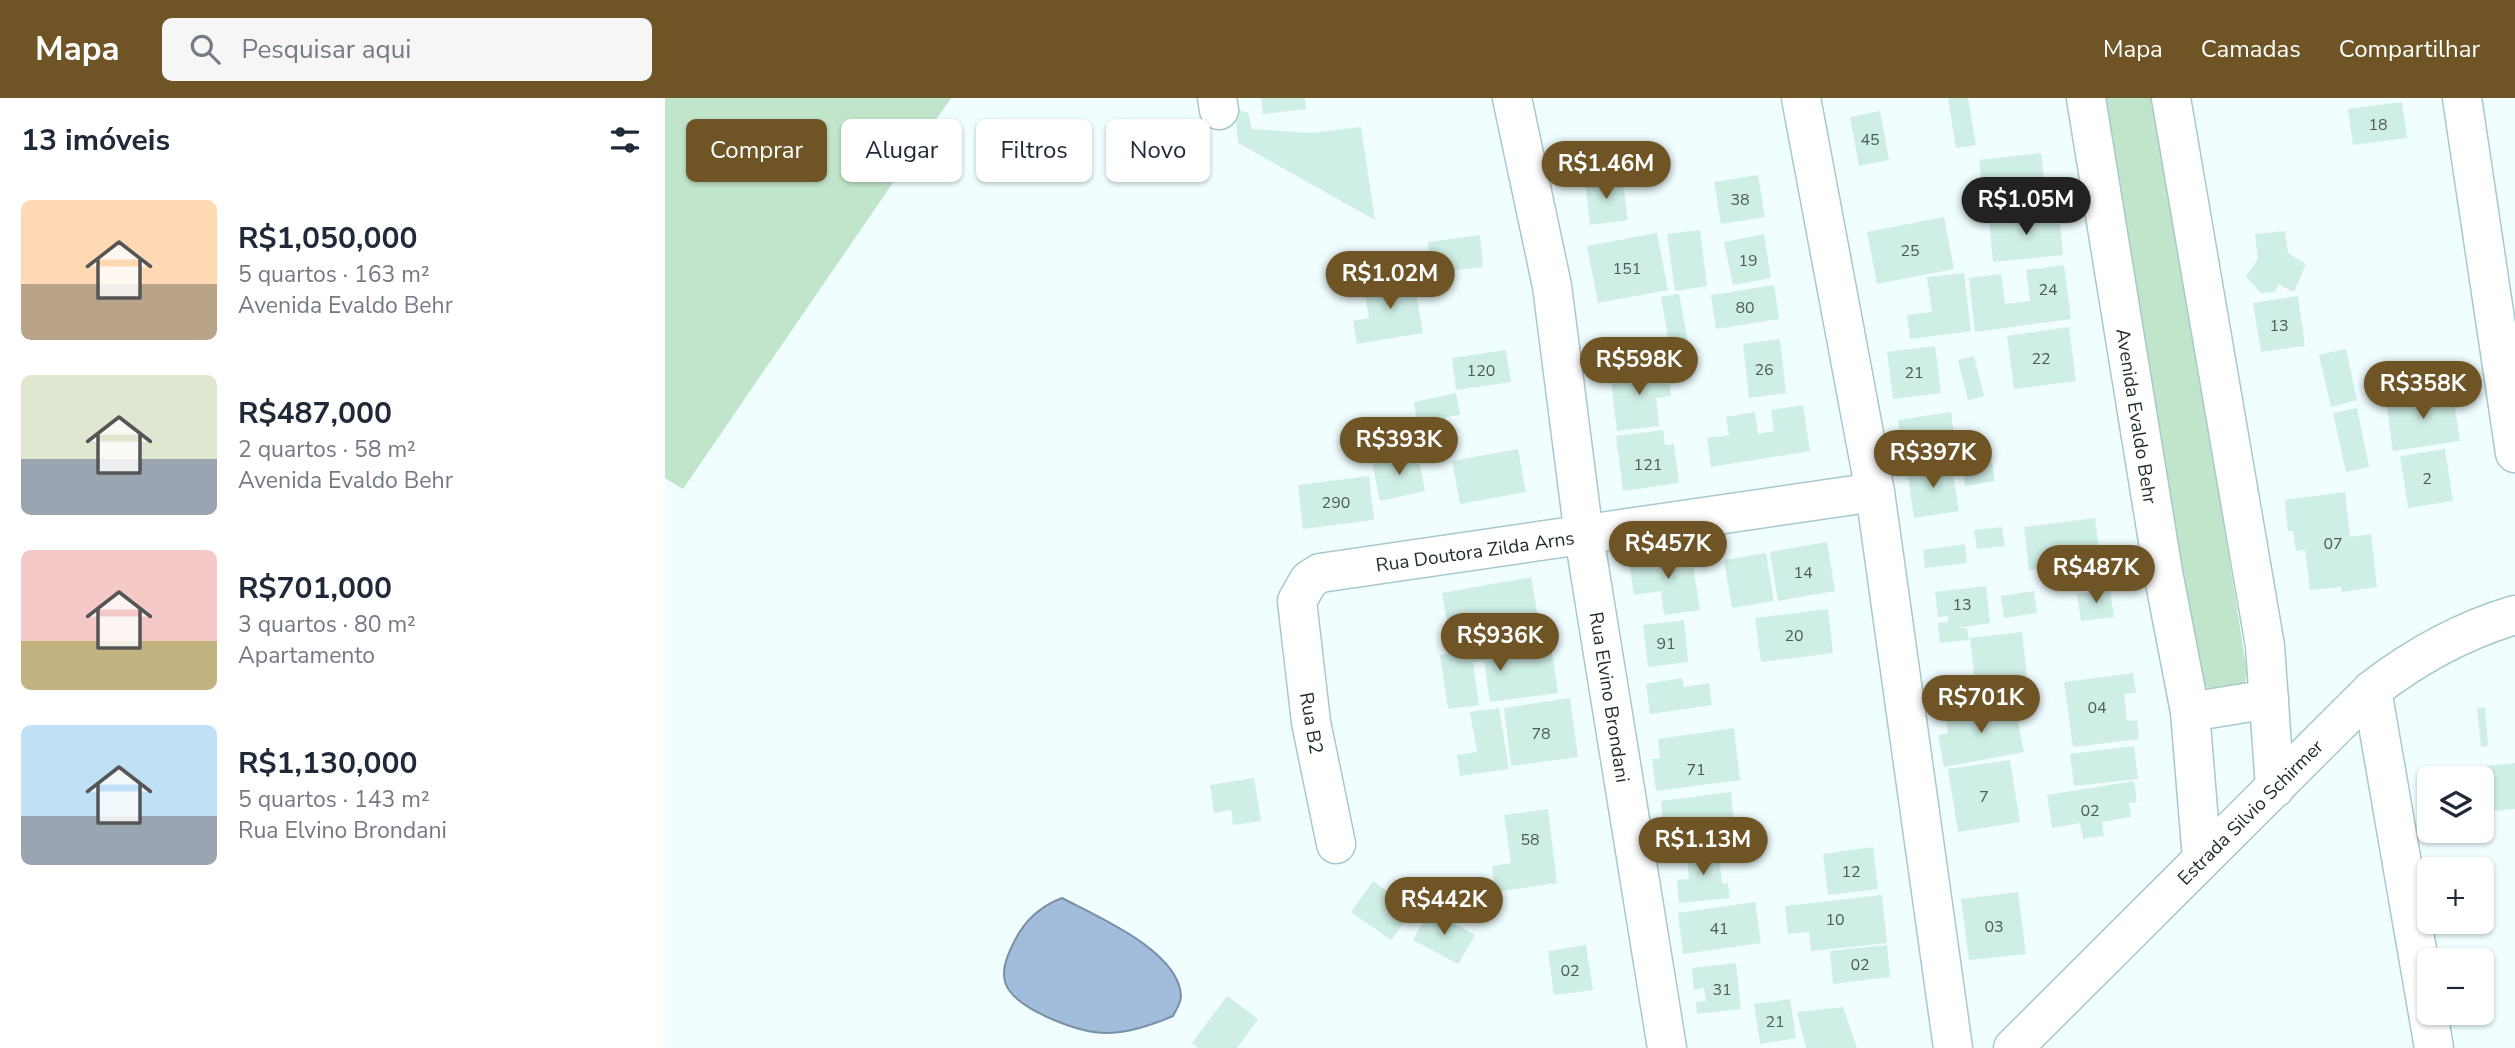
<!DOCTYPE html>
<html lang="pt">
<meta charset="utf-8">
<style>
body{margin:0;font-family:"Nunito Sans",sans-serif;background:#f6f6f7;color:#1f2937;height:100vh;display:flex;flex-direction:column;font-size:26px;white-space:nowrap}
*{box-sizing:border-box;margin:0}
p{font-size:23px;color:#747a83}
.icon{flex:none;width:38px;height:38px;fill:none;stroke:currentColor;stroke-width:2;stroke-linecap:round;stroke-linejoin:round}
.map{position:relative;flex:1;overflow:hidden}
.drawer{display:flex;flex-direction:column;background:#fff;width:665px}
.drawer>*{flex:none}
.guide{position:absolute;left:21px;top:21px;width:665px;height:63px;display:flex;gap:14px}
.controls{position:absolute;left:1752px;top:668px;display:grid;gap:14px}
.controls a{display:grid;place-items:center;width:77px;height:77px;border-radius:10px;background:#fff;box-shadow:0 2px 5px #0004;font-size:35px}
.price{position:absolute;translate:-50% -60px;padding:0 16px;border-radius:24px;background:#6f5426;color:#fff;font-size:23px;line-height:46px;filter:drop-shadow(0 2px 4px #0008)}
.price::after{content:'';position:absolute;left:50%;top:42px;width:21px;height:16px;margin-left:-10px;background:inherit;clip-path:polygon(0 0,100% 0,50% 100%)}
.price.active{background:#222;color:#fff}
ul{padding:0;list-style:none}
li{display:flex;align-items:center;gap:21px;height:175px;padding:0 21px}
li span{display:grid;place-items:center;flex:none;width:196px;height:140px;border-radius:10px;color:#555}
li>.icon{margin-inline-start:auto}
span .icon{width:84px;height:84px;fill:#fffc;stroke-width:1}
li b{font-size:30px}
h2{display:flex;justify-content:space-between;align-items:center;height:84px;padding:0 21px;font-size:30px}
.chip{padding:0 24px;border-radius:10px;background:#fff;box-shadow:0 2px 5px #0004;font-size:24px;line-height:63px}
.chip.active{background:#6f5426;color:#fff}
header{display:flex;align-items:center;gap:42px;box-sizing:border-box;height:98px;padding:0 35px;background:#6f5426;color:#fff}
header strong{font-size:33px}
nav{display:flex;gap:38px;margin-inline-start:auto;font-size:24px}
.search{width:490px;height:63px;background:#f6f6f7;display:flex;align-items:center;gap:18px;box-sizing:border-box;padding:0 24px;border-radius:10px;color:#747a83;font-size:26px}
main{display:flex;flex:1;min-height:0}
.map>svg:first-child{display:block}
.green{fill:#c1e5ca}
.water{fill:#a2bcdc;stroke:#7a90a7;stroke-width:2}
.building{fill:#ceeee6}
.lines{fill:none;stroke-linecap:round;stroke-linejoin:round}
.minor-casing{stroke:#a8c9cc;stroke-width:41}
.minor{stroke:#fff;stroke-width:38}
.labels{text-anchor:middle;stroke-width:6;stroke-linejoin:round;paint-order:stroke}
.number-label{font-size:16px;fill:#4a5c5a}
.street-label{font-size:19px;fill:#1e2b2c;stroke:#fff}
</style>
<header>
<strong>Mapa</strong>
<div class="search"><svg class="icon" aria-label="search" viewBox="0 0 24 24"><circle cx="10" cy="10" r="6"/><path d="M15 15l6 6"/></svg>Pesquisar aqui</div>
<nav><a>Mapa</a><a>Camadas</a><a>Compartilhar</a></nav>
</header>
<main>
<section class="drawer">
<h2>13 imóveis<svg class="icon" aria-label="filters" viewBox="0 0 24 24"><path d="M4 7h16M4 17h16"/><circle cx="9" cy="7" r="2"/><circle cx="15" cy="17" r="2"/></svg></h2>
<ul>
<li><span style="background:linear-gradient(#ffd9b3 60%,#b9a48a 0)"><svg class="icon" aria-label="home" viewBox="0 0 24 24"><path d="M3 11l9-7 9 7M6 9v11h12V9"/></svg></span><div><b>R$1,050,000</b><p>5 quartos · 163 m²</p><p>Avenida Evaldo Behr</p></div></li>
<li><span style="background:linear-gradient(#dfe7d0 60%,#9aa5b1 0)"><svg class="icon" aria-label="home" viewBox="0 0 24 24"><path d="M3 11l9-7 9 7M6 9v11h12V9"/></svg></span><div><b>R$487,000</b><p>2 quartos · 58 m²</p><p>Avenida Evaldo Behr</p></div></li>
<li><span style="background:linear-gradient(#f6c9c9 65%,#c2b280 0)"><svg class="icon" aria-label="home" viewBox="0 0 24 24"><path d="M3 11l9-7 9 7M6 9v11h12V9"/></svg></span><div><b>R$701,000</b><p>3 quartos · 80 m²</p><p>Apartamento</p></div></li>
<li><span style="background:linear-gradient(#bfe0f5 65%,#9aa5b1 0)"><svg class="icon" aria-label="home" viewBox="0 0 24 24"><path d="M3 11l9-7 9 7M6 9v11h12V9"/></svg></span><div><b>R$1,130,000</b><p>5 quartos · 143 m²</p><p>Rua Elvino Brondani</p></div></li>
</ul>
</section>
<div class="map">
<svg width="1850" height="950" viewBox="0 0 1850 950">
<rect width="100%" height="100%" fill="#f0feff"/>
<g class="green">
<polygon points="0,0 286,0 18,391 0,380"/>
<polygon points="1441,0 1493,0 1582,575 1580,584 1567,593 1531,588"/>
</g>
<path class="water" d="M397,800c36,19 117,53 119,98 0,7 -5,14 -8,20 -21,9 -44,17 -67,17 -26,0 -82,-21 -97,-43 -10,-14 -3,-32 4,-46 11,-23 26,-37 49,-46z"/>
<g class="building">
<polygon points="596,0 640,0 641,11 598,16"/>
<polygon points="1283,0 1303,0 1311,47 1291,50"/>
<polygon points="1737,4 1742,40 1688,47 1683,11"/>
<polygon points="570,11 583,15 587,31 646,35 696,29 710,122 573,45"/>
<polygon points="1215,13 1224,62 1194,68 1185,19"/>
<polygon points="1376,55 1381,97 1319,104 1314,62"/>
<polygon points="1093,77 1100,119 1056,126 1049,84"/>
<polygon points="957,79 963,122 925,127 920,83"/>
<polygon points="1394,114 1398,157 1328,164 1324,121"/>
<polygon points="1279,119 1289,171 1212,186 1202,134"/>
<polygon points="1035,132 1042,188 1010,193 1002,136"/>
<polygon points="1620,133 1623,155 1641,166 1629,194 1613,186 1610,194 1596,195 1581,179 1593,161 1590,136"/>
<polygon points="992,135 1003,192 933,205 922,148"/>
<polygon points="1099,136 1106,180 1068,187 1059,144"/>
<polygon points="815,137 818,169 766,175 763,144"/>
<polygon points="1399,167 1406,221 1310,234 1304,180 1336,176 1340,206 1365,203 1361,172"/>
<polygon points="1299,175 1306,233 1245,241 1242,217 1267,214 1262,179"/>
<polygon points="748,177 758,235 692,246 688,223 704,220 698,185"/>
<polygon points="1109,187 1114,221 1051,231 1046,197"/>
<polygon points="1014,196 1028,271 1009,275 996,199"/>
<polygon points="1633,198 1640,248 1596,254 1588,205"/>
<polygon points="1404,229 1411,283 1349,291 1342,238"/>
<polygon points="1115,241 1121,295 1084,300 1078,246"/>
<polygon points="1270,248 1276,295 1228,301 1222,254"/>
<polygon points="1681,251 1692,302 1666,309 1654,257"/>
<polygon points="841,252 846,284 791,292 787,260"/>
<polygon points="1309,258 1319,298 1303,302 1293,262"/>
<polygon points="1002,269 1006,298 991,300 994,328 952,333 945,276"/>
<polygon points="1787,293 1795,343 1728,353 1721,303"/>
<polygon points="791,295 795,317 780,319 787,357 769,360 767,350 756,352 749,304"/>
<polygon points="1138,307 1145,353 1046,369 1042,340 1064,337 1061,319 1090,314 1093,336 1109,333 1106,312"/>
<polygon points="1692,310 1704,369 1681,374 1668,315"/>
<polygon points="1286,314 1291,352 1239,361 1233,322"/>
<polygon points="998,332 1000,347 1009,346 1014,385 958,393 951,338"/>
<polygon points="853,351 861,394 795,406 787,363"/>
<polygon points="1780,351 1788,403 1743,410 1735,358"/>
<polygon points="1325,352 1330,383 1300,388 1295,357"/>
<polygon points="752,354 760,393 715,403 707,364"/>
<polygon points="1286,364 1294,413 1249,420 1242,371"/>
<polygon points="704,378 709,422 638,431 633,387"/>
<polygon points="1680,394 1685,439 1706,436 1712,489 1677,494 1676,489 1645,492 1640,452 1631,453 1628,433 1623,433 1620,402"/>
<polygon points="1430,420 1435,463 1364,472 1359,429"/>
<polygon points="1337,429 1340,448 1312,451 1309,432"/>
<polygon points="1162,444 1170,493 1113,503 1105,454"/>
<polygon points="1300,446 1302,465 1260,470 1258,452"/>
<polygon points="1026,454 1035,512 999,517 996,493 969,497 964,463"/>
<polygon points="1101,455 1109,503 1067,510 1059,462"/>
<polygon points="866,479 876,535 787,551 777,495"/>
<polygon points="1321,488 1325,525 1292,530 1302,530 1304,542 1275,545 1273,525 1283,524 1283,518 1273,519 1270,494"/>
<polygon points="1445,491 1449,519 1416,523 1412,496"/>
<polygon points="1369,493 1372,515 1339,520 1336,498"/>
<polygon points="1163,511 1168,555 1096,564 1090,520"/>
<polygon points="1019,522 1023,564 983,569 978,527"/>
<polygon points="1357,534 1362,578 1310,584 1305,540"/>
<polygon points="885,541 893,595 825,604 819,563 808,564 814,607 783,611 775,557"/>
<polygon points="1468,575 1471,595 1459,596 1462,623 1472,622 1474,641 1408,649 1399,584"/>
<polygon points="1017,580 1019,589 1044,585 1047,607 985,616 981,586"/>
<polygon points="905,600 913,659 846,668 839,610"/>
<polygon points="1349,603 1359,654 1279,669 1273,637 1283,635 1280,617"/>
<polygon points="1820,609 1823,648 1816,649 1812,610"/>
<polygon points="834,610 844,671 795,678 792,657 812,654 805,614"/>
<polygon points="1069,630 1075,682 991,693 987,661 995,660 993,641"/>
<polygon points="1469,648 1473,681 1409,688 1405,656"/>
<polygon points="1345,662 1355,724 1293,734 1283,671"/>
<polygon points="1850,665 1850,711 1816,714 1816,681 1812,681 1811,669"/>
<polygon points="589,680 596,723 568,727 566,712 549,715 545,687"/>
<polygon points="1469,683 1472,704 1464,705 1466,719 1437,724 1439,738 1418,741 1415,725 1387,730 1382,697"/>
<polygon points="1066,694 1069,724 1025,730 1026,743 1001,747 996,703"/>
<polygon points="883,711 892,785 830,794 827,768 846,765 839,717"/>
<polygon points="1053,749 1057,786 1063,785 1065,800 1014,805 1012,782 1024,781 1021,752"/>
<polygon points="1208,749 1213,791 1163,797 1158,756"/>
<polygon points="708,783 727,797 734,785 757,799 726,842 686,814"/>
<polygon points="1353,794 1361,856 1304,862 1296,801"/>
<polygon points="1217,797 1222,845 1146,853 1144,834 1123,836 1120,808"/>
<polygon points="1090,804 1096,845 1018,856 1013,815"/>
<polygon points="765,812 810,837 793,866 748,842"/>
<polygon points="921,847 928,892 889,897 883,853"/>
<polygon points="1222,847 1225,879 1168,886 1165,853"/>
<polygon points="1071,865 1076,911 1032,916 1031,904 1041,903 1039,890 1029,892 1027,870"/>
<polygon points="562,898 593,921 572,950 533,950 527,945"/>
<polygon points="1125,901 1131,940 1095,946 1089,906"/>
<polygon points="1178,909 1192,950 1141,950 1132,914"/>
</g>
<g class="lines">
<defs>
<g id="minor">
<polyline points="552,0 554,12"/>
<polyline points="847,0 887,188 919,438 1002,950"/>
<polyline points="1136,0 1210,394 1288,950"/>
<polyline points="1421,0 1498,474 1525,614 1537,761"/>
<polyline points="1506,0 1600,548 1610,690"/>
<polyline points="1797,0 1850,355"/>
<polyline points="1707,592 1769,950"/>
<polyline points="1525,614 1604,601"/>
<polyline points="671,746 646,624 632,503 644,482 655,475 1210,394"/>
<path d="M1348,950l359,-358c44,-34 89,-59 143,-75"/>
</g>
</defs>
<use href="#minor" class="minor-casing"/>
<use href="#minor" class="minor"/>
</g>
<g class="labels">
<g class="number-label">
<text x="1713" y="32">18</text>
<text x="1205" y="47">45</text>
<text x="1075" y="107">38</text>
<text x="1245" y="158">25</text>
<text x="1083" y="168">19</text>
<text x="962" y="176">151</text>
<text x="1383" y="197">24</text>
<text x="1080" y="215">80</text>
<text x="1614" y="233">13</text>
<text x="1376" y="266">22</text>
<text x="1099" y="277">26</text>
<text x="816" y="278">120</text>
<text x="1249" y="280">21</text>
<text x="983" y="372">121</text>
<text x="1762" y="386">2</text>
<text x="671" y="410">290</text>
<text x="1668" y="451">07</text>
<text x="1138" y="480">14</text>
<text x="1297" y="512">13</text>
<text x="1129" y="543">20</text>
<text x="1001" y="551">91</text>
<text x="1432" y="615">04</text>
<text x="876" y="641">78</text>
<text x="1031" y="677">71</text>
<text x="1319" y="704">7</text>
<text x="1425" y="718">02</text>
<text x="865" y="747">58</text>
<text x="1186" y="779">12</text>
<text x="1170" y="827">10</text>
<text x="1329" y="834">03</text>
<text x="1054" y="836">41</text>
<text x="1195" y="872">02</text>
<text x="905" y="878">02</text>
<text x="1057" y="897">31</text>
<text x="1110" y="929">21</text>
</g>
<g class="street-label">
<text transform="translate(1472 318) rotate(81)" y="7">Avenida Evaldo Behr</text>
<text transform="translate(810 453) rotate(-8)" y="7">Rua Doutora Zilda Arns</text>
<text transform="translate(945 599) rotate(81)" y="7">Rua Elvino Brondani</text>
<text transform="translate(647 625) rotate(80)" y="7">Rua B2</text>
<text transform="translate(1585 714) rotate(-45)" y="7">Estrada Silvio Schirmer</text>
</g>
</g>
</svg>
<div class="controls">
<a><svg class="icon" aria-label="layers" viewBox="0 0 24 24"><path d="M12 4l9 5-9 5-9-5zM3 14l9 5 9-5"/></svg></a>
<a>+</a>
<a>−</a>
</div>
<b class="price" style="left:941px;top:103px">R$1.46M</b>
<b class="price active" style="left:1361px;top:139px">R$1.05M</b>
<b class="price" style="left:725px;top:213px">R$1.02M</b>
<b class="price" style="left:974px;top:299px">R$598K</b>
<b class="price" style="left:1758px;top:323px">R$358K</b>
<b class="price" style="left:734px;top:379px">R$393K</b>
<b class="price" style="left:1268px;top:392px">R$397K</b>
<b class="price" style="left:1003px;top:483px">R$457K</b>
<b class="price" style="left:1431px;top:507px">R$487K</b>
<b class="price" style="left:835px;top:575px">R$936K</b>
<b class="price" style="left:1316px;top:637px">R$701K</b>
<b class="price" style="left:1038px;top:779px">R$1.13M</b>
<b class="price" style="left:779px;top:839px">R$442K</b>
<div class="guide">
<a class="chip active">Comprar</a>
<a class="chip">Alugar</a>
<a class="chip">Filtros</a>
<a class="chip">Novo</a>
</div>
</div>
</main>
